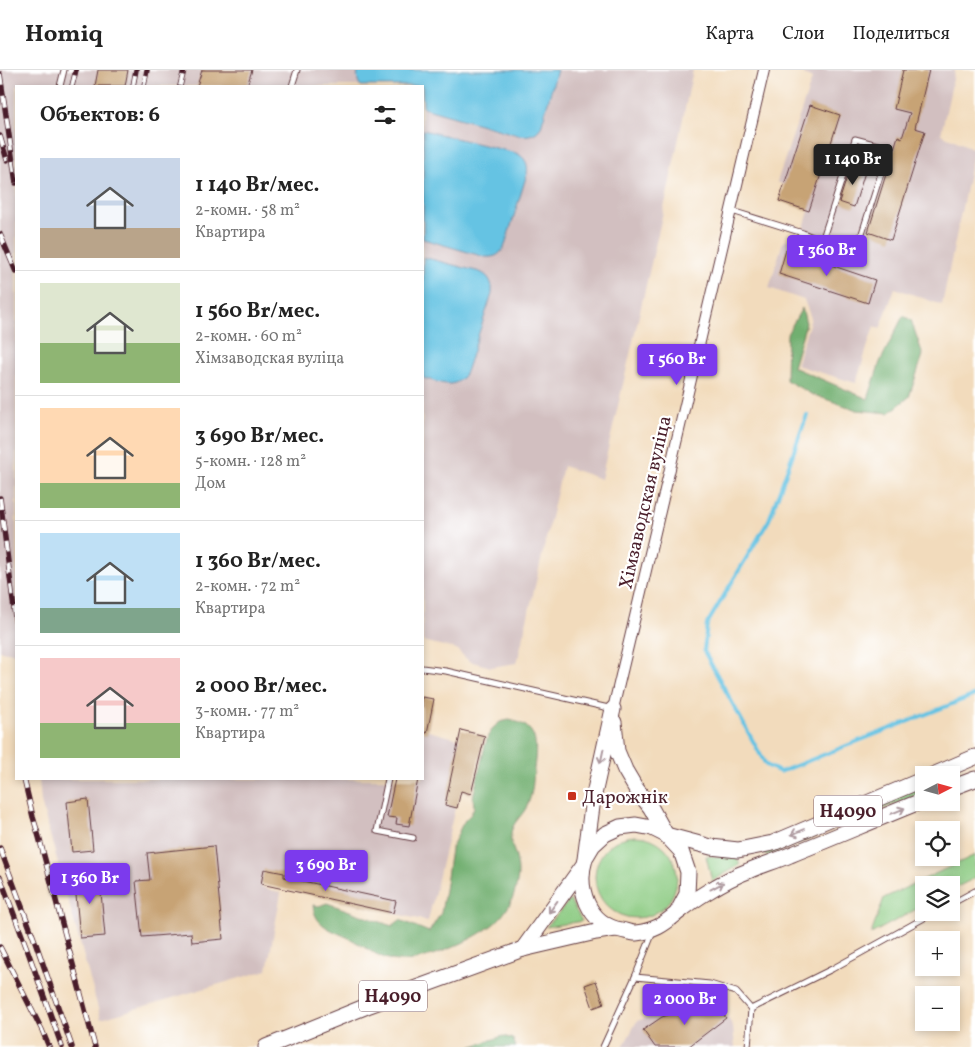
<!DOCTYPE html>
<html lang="ru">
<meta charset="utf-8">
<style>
body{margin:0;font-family:Vollkorn,serif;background:#f6f6f6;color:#222;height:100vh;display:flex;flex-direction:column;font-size:19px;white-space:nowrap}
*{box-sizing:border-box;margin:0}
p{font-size:16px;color:#767676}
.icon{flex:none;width:28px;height:28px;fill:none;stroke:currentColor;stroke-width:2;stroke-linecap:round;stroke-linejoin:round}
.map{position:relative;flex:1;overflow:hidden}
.details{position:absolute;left:15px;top:15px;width:409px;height:695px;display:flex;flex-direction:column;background:#fff;border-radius:0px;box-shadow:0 2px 8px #0003}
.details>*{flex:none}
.needle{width:32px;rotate:84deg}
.tools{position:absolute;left:915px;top:696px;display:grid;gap:10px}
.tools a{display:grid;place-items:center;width:45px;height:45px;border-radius:0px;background:#fff;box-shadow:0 2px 8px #0003;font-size:25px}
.price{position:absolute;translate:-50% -42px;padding:0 11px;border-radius:5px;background:#7c3aed;color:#fff;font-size:16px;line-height:32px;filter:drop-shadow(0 1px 2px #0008)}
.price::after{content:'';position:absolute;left:50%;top:30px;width:15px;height:11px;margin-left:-8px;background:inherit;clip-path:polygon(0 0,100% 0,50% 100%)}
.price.on{background:#222;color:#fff}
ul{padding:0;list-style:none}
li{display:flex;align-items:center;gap:15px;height:125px;padding:0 25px}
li+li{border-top:1px solid #e0e0e0}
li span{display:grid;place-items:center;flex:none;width:140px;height:100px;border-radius:0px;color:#555}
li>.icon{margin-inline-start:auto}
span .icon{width:60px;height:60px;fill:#fffc;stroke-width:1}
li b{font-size:21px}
h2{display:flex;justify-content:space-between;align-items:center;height:60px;padding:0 25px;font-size:21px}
header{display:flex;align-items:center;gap:30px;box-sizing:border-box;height:70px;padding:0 25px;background:#fff;border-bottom:1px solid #e0e0e0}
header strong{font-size:24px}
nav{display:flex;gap:28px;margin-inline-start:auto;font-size:18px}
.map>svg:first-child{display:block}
.industrial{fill:#d2bfc0}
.green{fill:#8ccb82;stroke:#6b7556}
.forest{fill:#71af70;stroke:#5e674e}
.water{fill:#65c3e3;stroke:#587187}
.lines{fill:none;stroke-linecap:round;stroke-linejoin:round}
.stream{stroke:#65c3e3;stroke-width:4}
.building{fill:#c7a375}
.service-casing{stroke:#633b41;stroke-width:7}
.minor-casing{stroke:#633b41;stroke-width:12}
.primary-casing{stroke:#633b41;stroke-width:17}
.service{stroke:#fff;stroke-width:5}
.minor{stroke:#fff;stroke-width:10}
.primary{stroke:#fff;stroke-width:15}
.rail-casing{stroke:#4a1f2b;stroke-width:5.5}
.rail{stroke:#fff;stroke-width:4;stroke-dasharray:11;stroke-linecap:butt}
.oneway{stroke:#ae9aa0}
.poi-dot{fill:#c8321e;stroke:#fff;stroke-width:2}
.labels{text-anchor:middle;stroke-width:4.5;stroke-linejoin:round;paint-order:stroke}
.shield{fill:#fff;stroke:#80626b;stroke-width:1}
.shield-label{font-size:18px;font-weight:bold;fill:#4a1f2b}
.street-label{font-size:19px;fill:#4a1f2b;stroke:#fff}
.poi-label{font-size:19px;fill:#4a1f2b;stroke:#fff;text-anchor:start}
</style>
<header>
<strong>Homiq</strong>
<nav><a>Карта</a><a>Слои</a><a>Поделиться</a></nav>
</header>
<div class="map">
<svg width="975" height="977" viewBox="0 0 975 977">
<rect width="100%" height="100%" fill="#fff"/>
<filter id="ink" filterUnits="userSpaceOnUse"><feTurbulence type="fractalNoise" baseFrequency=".02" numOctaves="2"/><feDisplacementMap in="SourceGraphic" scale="10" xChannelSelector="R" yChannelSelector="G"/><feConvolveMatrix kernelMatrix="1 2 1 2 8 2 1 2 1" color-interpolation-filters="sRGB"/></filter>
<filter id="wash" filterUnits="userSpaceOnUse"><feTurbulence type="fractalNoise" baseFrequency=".0096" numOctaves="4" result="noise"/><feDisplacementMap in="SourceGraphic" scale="20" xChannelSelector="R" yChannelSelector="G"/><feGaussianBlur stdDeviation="1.12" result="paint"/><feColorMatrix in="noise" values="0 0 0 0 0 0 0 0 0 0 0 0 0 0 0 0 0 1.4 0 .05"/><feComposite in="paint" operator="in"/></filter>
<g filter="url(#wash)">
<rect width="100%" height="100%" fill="#f2dbbc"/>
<g class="industrial">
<polygon points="0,0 693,0 667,125 601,409 563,396 517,593 491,597 469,591 456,579 423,571 422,16 16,16 16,583 0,581"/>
<polygon points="805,0 955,0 941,64 974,79 942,235 895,218 880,259 874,256 856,313 796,295 811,248 804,230 769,218 783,172 795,166 801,168 809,141 779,131 784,115 777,112 812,9 804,5"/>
<polygon points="423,627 434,629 428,661 459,669 461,660 485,666 471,724 461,722 457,738 455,738 428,851 261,814 262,817 281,823 267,900 101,949 41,732 39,709 422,709"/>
<polygon points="716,924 733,957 735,977 623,977 637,951"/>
</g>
<g class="green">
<polygon points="924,715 924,722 767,786 764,783"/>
<circle cx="636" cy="807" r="41"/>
<polygon points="975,785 975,808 951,820 951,815 924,815 924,835 871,864 884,828"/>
<polygon points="706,786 737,787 740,795 712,811"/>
<polygon points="570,830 582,851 546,857"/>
</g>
<g class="forest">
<polygon points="802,238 806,253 793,297 868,329 880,292 903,246 911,250 923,285 909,327 889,343 857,340 811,324 786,310 787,264"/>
<path d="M509,650c30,5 28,24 25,49 -1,12 -1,25 -7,37 -4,10 -16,17 -16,29 -1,7 2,13 4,19 4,13 4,24 0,37 -3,12 -11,24 -20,32 -20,17 -72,40 -98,38 -16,-2 -27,-11 -41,-19 -17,-11 -41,-12 -43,-37l6,1 8,-3 65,23 8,-6 29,12 12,-19 4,-23 6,-41 10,-22 4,-7 6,-6 3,-7 -1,-10 12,-51 3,-10 5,-8 7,-6z"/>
<polygon points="503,966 513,969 516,977 470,977"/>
</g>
<g class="water">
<path d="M358,0h199l-16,57c-6,9 -13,9 -23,8l-95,-27 -1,-22h-61c-4,-4 -4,-10 -3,-16z"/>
<path d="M423,60l93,23c9,4 13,11 11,21l-22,71c-4,9 -9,13 -20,12l-62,-18z"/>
<path d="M423,187l57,15c10,4 13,12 12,22l-26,78c-10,20 -27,10 -43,6z"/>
</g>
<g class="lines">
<polyline class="stream" points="807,345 769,450 707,554 704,581 766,695 780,702 975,625"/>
</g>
<g id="blocks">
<g class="building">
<polygon points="98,0 128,0 125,16 95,16"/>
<polygon points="202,0 252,0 247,16 197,16"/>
<polygon points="903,0 929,0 915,58 925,61 891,170 868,162 898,66 902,68 910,43 894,39"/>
<polygon points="810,35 840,45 809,141 779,131"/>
<polygon points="851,95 866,99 854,137 839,132"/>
<polygon points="786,180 875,210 868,233 779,204"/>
<polygon points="422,627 434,629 427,663 422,662"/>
<polygon points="461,660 485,666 471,724 461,721 457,738 445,735"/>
<polygon points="395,709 418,709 409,756 396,754 397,748 387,747"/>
<polygon points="88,729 93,780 72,782 67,732"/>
<polygon points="214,776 223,869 192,872 191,863 142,867 136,811 150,810 147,783"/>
<polygon points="264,799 284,803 284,807 396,831 393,843 261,814"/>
<polygon points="99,801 105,866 80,868 74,804"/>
<polygon points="596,911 604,934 593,938 585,915"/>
<polygon points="713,929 726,948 688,977 655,977 643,960 662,947"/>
</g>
</g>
</g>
<g filter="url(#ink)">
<use href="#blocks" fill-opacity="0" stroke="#633b41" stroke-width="1"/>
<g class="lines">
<defs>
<g id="service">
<polyline points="60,16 64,0"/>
<polyline points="292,16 297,0"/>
<polyline points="732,141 803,163 822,171 857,179 889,78 855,69 822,171"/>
<polyline points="422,598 446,601 613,639"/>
<polyline points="388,709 377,761 413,768"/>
<polyline points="951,834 975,821"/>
<polyline points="635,907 710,914 736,922 751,939"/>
<polyline points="603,977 635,907 653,862"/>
<polyline points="748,977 751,939 832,899 935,842"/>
</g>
<polyline id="minor" points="613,639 639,530 764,0"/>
<g id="primary">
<path d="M613,639l-20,90 -8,60c-9,29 3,65 36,71 5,1 10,3 15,3 18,-2 27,-8 40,-19 10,-8 21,-16 31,-22 13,-8 27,-16 41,-21 14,-6 28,-10 42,-16 45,-18 89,-37 134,-55"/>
<polyline points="614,652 617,681 625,700 635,717 651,738 666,765 681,781 688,802 687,824 678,841"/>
<polyline points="933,705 975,687"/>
<polyline points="951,718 975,709"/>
<polyline points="587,785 593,775 605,764 620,757 636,755 652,758 666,765 711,777 738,780 773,773 924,709"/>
<polyline points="523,879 582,797"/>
<polyline points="266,977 367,936 523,879 596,862 615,859"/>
</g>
</defs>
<use href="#service" class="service-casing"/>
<use href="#minor" class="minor-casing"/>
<use href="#primary" class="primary-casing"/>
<use href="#service" class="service"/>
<use href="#minor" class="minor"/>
<use href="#primary" class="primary"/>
<defs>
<g id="rail">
<polyline points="0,4 16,113"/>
<polyline points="72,16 76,0"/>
<polyline points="133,16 136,0"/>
<polyline points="144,16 147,0"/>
<polyline points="180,16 184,0"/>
<polyline points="0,66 7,90"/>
<polyline points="0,164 16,202"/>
<polyline points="0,428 16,555"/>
<polyline points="24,709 33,747 39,767 95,977"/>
<polyline points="0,778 36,874 72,977"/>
<polyline points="0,807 27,879 62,977"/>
<polyline points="0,877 42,960 49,977"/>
</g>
</defs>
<use href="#rail" class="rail-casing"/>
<use href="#rail" class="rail"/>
</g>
<defs><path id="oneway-shaft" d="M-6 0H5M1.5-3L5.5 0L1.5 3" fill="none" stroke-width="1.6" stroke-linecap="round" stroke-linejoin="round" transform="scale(1.25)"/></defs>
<g class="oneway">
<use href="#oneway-shaft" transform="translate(602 686) rotate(102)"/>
<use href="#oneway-shaft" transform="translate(898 741) rotate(-23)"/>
<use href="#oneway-shaft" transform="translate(798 762) rotate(158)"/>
<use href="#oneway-shaft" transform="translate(717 816) rotate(-28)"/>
<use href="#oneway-shaft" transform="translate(553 837) rotate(126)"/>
</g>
</g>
<rect class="poi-dot" x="567" y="721" width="10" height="10" rx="2.5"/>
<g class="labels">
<g class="shield">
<rect x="814" y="725.5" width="68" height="31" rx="4"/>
<rect x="359" y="910.5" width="68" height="31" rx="4"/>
</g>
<g class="shield-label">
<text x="848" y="747">Н4090</text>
<text x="393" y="932">Н4090</text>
</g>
<g class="street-label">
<text transform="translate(644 432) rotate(-77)" y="7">Хімзаводская вуліца</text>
</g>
<g class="poi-label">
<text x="582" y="733">Дарожнік</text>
</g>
</g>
</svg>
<div class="tools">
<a><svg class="needle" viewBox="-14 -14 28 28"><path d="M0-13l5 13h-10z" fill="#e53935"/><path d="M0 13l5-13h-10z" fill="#767676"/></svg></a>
<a><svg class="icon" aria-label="locate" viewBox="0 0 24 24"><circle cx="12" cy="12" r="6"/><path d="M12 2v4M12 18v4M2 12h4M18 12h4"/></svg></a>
<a><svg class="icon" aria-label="layers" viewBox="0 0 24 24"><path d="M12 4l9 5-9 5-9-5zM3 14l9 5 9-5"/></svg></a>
<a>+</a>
<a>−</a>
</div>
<b class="price on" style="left:853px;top:116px">1 140 Br</b>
<b class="price" style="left:827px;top:207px">1 360 Br</b>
<b class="price" style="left:677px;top:316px">1 560 Br</b>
<b class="price" style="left:326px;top:822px">3 690 Br</b>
<b class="price" style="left:90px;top:835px">1 360 Br</b>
<b class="price" style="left:685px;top:956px">2 000 Br</b>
<section class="details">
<h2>Объектов: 6<svg class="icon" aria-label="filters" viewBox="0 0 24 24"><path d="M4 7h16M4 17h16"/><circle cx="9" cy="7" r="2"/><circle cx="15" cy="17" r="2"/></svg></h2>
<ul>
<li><span style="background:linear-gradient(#c9d6e8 70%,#b9a48a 0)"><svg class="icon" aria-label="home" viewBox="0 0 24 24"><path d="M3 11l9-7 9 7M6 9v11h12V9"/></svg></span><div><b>1 140 Br/мес.</b><p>2-комн. · 58 m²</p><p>Квартира</p></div></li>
<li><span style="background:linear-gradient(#dfe7d0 60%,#8fb573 0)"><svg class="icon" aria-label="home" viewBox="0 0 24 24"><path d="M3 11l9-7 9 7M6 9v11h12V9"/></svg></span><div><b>1 560 Br/мес.</b><p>2-комн. · 60 m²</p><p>Хімзаводская вуліца</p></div></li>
<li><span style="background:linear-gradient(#ffd9b3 75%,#8fb573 0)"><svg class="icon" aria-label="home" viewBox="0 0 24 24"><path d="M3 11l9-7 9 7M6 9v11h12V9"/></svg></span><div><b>3 690 Br/мес.</b><p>5-комн. · 128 m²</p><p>Дом</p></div></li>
<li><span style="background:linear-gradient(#bfe0f5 75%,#7fa58c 0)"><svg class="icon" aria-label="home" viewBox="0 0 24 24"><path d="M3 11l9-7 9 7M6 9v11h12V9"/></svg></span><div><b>1 360 Br/мес.</b><p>2-комн. · 72 m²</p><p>Квартира</p></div></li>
<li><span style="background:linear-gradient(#f6c9c9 65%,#8fb573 0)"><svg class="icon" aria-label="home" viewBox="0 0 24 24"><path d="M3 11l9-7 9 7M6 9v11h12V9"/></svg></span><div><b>2 000 Br/мес.</b><p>3-комн. · 77 m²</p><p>Квартира</p></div></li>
</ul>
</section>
</div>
